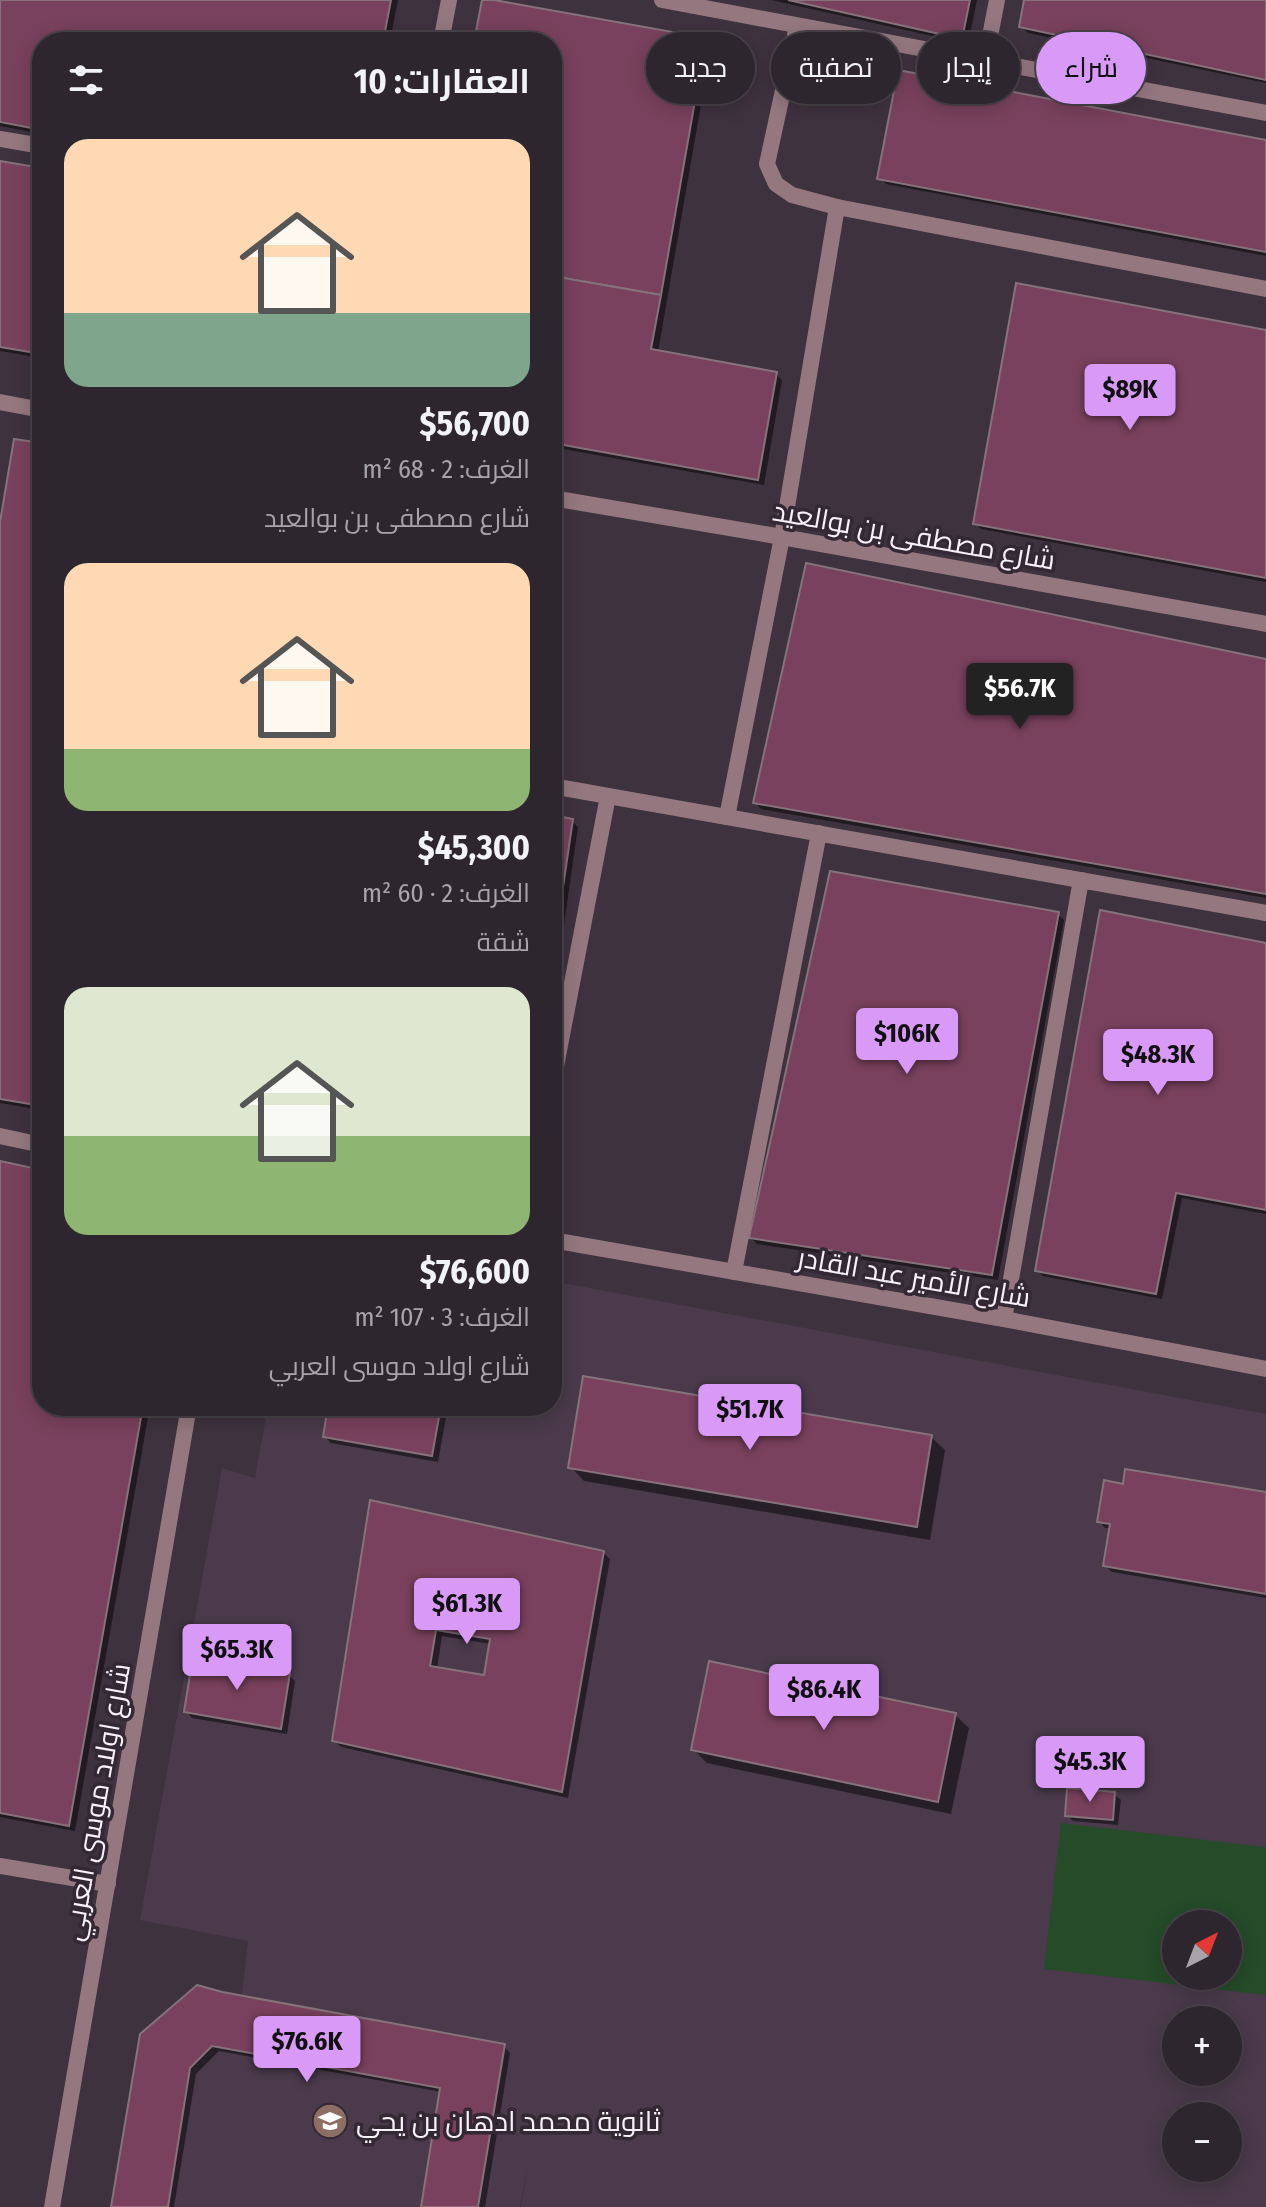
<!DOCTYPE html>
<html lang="ar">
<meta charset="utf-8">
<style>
body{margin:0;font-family:"Fira Sans Condensed",Cairo,sans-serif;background:#362e36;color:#f1f3f6;direction:rtl;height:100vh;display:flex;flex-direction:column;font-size:30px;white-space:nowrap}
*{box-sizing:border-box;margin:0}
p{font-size:26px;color:#a7a5aa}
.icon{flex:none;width:44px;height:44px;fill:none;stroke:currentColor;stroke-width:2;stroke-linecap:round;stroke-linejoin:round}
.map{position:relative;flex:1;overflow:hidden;direction:ltr}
.sheet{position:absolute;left:32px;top:32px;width:530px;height:1384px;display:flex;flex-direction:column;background:#2e262e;border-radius:32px;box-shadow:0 4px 20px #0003,0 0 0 2px #49434a;direction:rtl}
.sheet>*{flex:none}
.hud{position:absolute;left:586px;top:32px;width:560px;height:72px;direction:rtl;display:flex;gap:16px}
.needle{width:52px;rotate:42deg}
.controls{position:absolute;left:1162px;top:1910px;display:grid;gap:16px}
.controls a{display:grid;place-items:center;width:80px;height:80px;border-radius:50%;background:#2e262e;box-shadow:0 4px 20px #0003,0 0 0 2px #49434a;font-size:40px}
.price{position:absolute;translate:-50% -68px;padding:0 18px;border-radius:8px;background:#d99af7;color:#111;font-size:26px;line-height:52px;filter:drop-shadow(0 2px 4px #0008)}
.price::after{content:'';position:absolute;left:50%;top:48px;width:24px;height:18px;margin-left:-12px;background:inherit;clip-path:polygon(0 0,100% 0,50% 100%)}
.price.active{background:#222;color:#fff}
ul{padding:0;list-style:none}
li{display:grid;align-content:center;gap:16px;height:424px;padding:0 32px}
li span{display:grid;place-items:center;height:248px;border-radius:24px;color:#555}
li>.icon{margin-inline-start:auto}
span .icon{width:144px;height:144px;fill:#fffc;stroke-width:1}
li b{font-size:34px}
h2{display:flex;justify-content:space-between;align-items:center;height:96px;padding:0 32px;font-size:34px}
.pill{padding:0 28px;border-radius:36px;background:#2e262e;box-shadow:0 4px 20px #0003,0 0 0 2px #49434a;font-size:28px;line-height:72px}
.pill.active{background:#d99af7;color:#111}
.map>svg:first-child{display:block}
.built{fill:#4a3a4b;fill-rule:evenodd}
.green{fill:#254b29;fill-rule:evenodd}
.shadow{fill:#0007;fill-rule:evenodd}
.building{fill:#79415d;stroke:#85727a;stroke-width:2;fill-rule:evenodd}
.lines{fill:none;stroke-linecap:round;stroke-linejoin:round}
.street{stroke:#95787f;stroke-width:16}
.labels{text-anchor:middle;stroke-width:7;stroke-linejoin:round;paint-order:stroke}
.street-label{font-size:28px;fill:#f9f1fa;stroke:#332834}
.poi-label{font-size:28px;fill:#f9f1fa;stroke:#332834;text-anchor:start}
</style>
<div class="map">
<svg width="1266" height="2207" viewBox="0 0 1266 2207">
<rect width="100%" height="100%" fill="#3e323e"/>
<path class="built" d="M552,1281l714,133v793h-745l7,-43 -8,43h-410l30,-173 57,-49 45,9 6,-53 -108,-21 82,-452 33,10 13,-72h284zM1176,1924h52v52h-52zM1176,2020h52v52h-52zM1176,2116h52v52h-52z"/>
<path class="green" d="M1061,1823l205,24v148l-222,-26zM1176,1924h52v52h-52z"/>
<g class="shadow">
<polygon points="0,0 398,0 390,42 42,42 42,134 0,126"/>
<polygon points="771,0 977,0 968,44"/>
<polygon points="1026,0 1266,0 1266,83 1028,33 1021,26"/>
<polygon points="705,40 711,47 658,352 776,374 782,380 764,485 552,447 552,42 476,42"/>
<polygon points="1266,142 1266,256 886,184 880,178"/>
<polygon points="0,163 42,170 42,358 0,351"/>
<polygon points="1266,332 1266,582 981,529 975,523"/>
<polygon points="42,445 42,1110 0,1103 0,533"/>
<polygon points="1266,661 1266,898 761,809 755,802"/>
<polygon points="552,817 572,821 578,827 552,1008"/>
<polygon points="1058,914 1064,920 998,1280 757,1244 751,1238"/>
<polygon points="1266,945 1266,1214 1182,1198 1162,1299 1043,1276 1037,1270"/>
<polygon points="0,1163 42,1172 42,1406 150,1406 75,1831 0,1817"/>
<polygon points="330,1406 375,1406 374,1412 405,1417 407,1406 448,1406 438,1462 331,1443 325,1437"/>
<polygon points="931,1437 945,1450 930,1540 584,1481 571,1467"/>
<polygon points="1125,1486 1266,1494 1266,1598 1112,1572 1105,1566 1111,1528 1105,1528 1099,1521"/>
<path d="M372,1503l231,49 7,7 -42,239 -227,-51 -7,-7zM442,1636l49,8 -5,33 -49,-8z"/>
<polygon points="289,1675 295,1681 287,1734 192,1718 186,1711"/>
<polygon points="955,1715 969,1728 951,1814 707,1763 693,1749"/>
<polygon points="1114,1794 1121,1800 1118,1825 1073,1821 1067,1815"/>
<polygon points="142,2035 504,2046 510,2053 485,2207 423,2207 442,2092 219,2051 196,2074 174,2207 114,2207"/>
</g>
<g class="building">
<polygon points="0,0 391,0 383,42 42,42 42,130 0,122"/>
<polygon points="482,0 494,0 706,38 661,295 552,276 552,42 474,42"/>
<polygon points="788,0 970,0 962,39"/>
<polygon points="1024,0 1266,0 1266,80 1019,27"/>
<polygon points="898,70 1266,140 1266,252 877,179"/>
<polygon points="0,161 42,168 42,354 0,347"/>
<polygon points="552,276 661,295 651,349 777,372 758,480 552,443"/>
<polygon points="1016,283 1266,330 1266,578 973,524"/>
<polygon points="14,439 42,443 42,1106 0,1099 0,522"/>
<polygon points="806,563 1266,659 1266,894 753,803"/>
<polygon points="552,815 573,819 552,962"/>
<polygon points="830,871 1059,912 992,1275 749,1238"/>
<polygon points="1100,910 1266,943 1266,1210 1176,1193 1156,1294 1035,1271"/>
<polygon points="0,1161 42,1170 42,1406 143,1406 69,1826 0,1813"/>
<polygon points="583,1376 932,1435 917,1527 568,1468"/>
<polygon points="328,1406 368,1406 368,1408 404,1415 405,1406 441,1406 432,1456 323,1437"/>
<polygon points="1125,1469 1266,1492 1266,1594 1103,1566 1110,1524 1097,1522 1104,1480 1123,1484"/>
<path d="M370,1500l234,51 -42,241 -230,-51zM436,1630l54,9 -6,36 -54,-9z"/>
<polygon points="193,1656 290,1673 281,1729 184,1712"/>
<polygon points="709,1661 956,1713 938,1802 691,1750"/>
<polygon points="1067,1788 1115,1792 1113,1820 1065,1816"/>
<polygon points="197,1985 222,1992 505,2044 478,2207 421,2207 440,2088 212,2046 190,2068 168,2207 111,2207 140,2034"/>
</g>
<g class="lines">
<g class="street">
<polyline points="662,0 1266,113"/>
<polyline points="797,26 767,164 776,184 792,195 837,207 1266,289"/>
<polyline points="441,42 449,0"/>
<polyline points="985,62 997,0"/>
<polyline points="0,139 42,146"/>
<polyline points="0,402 42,410"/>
<polyline points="552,498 782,537 1266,624"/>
<polyline points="552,786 1266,913"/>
<polyline points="727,817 782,537 837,207"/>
<polyline points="552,1087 608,796"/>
<polyline points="0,1136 42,1145"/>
<polyline points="552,1240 1004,1319 1266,1369"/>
<polyline points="734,1272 819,833"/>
<polyline points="1004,1319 1081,880"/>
<polyline points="0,1866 108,1884"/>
<polyline points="52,2207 189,1406"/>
</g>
</g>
<defs>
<symbol id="school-disc" viewBox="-11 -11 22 22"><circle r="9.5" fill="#8d6e63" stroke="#332834"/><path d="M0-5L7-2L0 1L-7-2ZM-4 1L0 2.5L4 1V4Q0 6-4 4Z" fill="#fff"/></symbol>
</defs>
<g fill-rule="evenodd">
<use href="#school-disc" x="310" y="2101" width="40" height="40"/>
</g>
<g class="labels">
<g class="street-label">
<text transform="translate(914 535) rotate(10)" y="10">شارع مصطفى بن بوالعيد</text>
<text transform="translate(914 1277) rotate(10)" y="10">شارع الأمير عبد القادر</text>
<text transform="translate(96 1802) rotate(-80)" y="10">شارع اولاد موسى العربي</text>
</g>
<g class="poi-label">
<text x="356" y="2131">ثانوية محمد ادهان بن يحي</text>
</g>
</g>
</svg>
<div class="controls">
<a><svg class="needle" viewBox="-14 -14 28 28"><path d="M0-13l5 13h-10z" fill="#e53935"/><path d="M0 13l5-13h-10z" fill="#a7a5aa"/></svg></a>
<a>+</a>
<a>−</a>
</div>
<b class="price" style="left:1130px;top:432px">$89K</b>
<b class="price active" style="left:1020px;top:731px">$56.7K</b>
<b class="price" style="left:907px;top:1076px">$106K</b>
<b class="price" style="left:1158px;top:1097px">$48.3K</b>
<b class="price" style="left:750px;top:1452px">$51.7K</b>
<b class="price" style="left:467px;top:1646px">$61.3K</b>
<b class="price" style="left:237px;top:1692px">$65.3K</b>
<b class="price" style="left:824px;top:1732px">$86.4K</b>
<b class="price" style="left:1090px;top:1804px">$45.3K</b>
<b class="price" style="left:307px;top:2084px">$76.6K</b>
<div class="hud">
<a class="pill active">شراء</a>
<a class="pill">إيجار</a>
<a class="pill">تصفية</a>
<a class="pill">جديد</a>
</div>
<section class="sheet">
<h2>العقارات: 10<svg class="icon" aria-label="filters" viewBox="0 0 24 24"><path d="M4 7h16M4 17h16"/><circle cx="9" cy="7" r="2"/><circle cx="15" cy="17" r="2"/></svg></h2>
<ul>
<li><span style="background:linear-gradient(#ffd9b3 70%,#7fa58c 0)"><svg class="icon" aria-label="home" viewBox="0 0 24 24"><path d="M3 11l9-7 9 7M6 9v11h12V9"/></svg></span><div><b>$56,700</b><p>الغرف: 2 · 68 m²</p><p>شارع مصطفى بن بوالعيد</p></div></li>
<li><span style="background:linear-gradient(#ffd9b3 75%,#8fb573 0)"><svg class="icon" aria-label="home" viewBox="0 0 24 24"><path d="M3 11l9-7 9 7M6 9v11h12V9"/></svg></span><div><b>$45,300</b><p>الغرف: 2 · 60 m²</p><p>شقة</p></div></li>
<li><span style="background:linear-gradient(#dfe7d0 60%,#8fb573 0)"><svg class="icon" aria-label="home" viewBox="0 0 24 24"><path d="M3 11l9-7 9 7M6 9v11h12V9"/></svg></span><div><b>$76,600</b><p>الغرف: 3 · 107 m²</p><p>شارع اولاد موسى العربي</p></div></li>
</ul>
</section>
</div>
